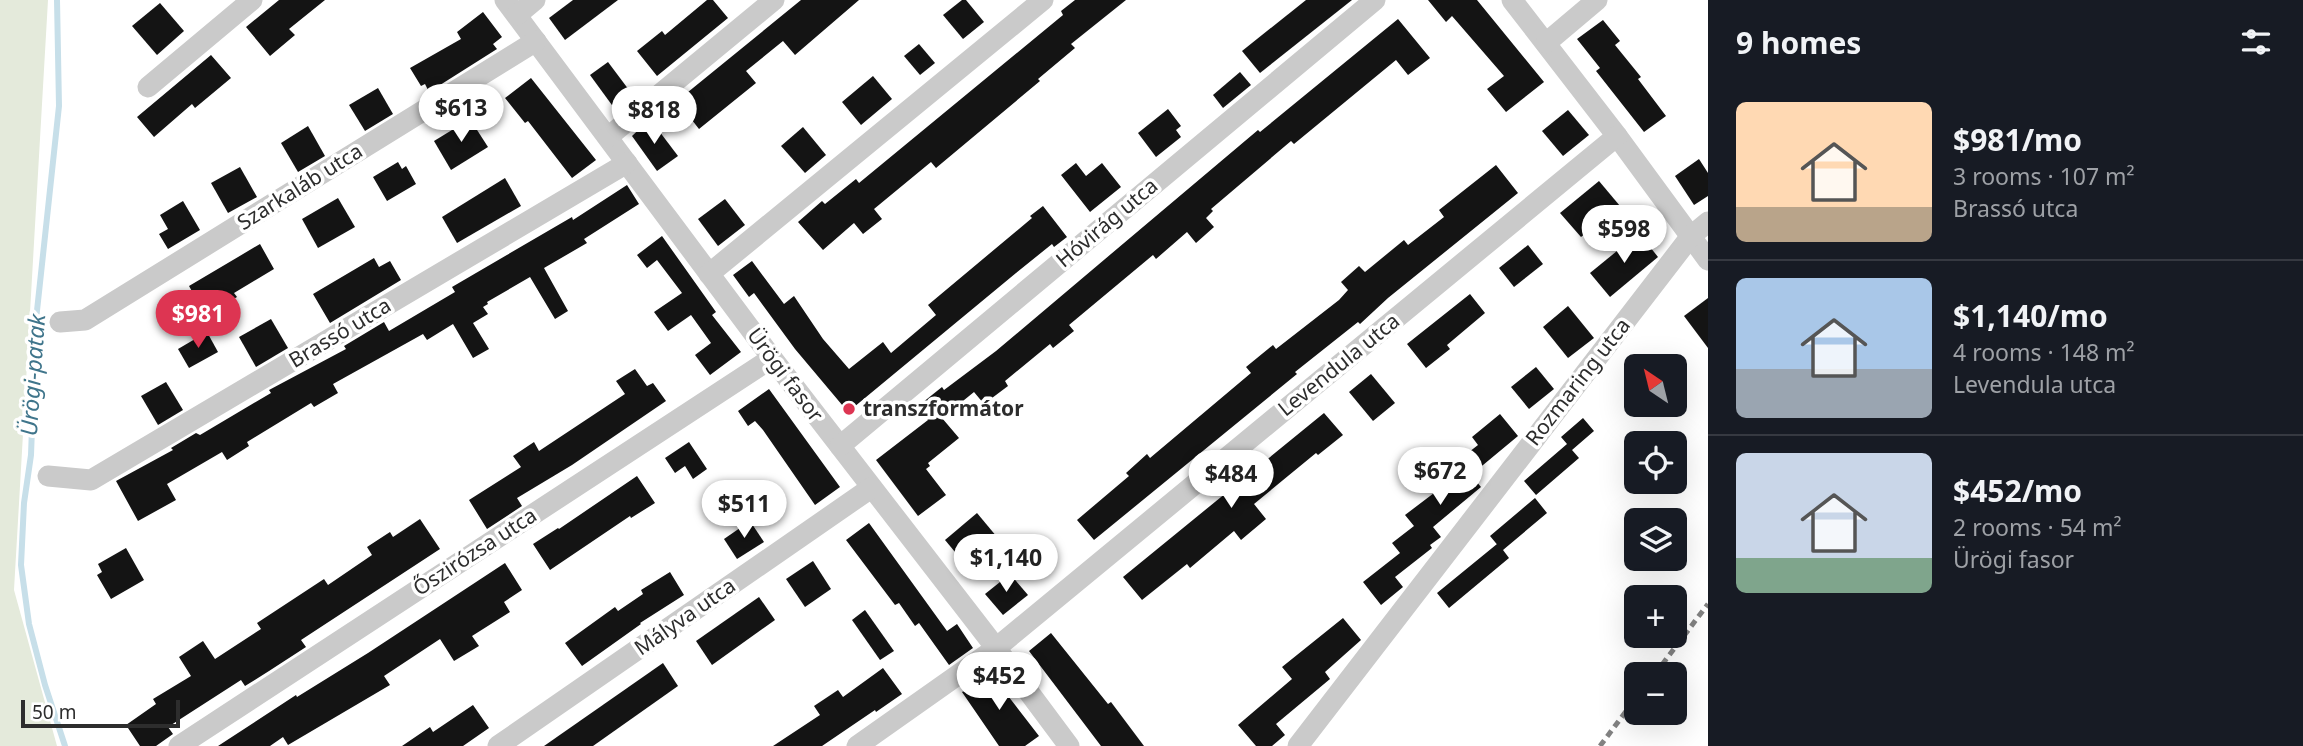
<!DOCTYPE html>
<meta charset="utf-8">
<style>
body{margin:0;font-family:"Noto Sans",sans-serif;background:#20242c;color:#f1f3f6;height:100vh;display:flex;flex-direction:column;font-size:26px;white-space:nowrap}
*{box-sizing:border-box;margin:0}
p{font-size:23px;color:#9ea1a6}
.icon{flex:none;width:38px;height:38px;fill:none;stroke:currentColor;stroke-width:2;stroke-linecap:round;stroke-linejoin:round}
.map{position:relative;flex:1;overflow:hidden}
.side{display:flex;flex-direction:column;background:#171b24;width:595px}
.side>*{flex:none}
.needle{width:46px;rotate:325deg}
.tools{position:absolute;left:1624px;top:354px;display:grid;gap:14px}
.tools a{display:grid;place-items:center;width:63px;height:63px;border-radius:10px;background:#171b24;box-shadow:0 7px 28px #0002;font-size:35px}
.scale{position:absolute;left:21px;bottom:18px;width:159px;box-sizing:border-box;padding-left:7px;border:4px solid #2d2d2d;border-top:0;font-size:19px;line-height:24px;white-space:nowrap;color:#2d2d2d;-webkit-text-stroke:5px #fff;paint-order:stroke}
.price{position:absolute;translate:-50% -60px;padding:0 16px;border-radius:24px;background:#fff;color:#222;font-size:23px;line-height:46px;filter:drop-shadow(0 2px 4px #0008)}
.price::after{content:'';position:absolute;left:50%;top:42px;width:21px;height:16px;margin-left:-10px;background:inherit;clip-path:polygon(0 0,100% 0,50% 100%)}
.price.current{background:#dd3552;color:#fff}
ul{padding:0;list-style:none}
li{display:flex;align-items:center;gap:21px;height:175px;padding:0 28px}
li+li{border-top:2px solid #363941}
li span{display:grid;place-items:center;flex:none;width:196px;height:140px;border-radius:10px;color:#555}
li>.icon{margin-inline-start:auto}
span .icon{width:84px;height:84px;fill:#fffc;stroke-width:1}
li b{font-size:30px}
h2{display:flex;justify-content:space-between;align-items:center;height:84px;padding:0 28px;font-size:30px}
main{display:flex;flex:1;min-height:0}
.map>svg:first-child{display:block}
.green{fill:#e4eadb}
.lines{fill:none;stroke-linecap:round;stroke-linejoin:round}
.stream{stroke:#c7dfe9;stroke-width:6}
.building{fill:#141414}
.minor{stroke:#cacaca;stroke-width:21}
.rail{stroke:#828282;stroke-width:5;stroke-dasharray:7 5;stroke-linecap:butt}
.poi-dot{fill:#dd3552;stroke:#fff;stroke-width:2.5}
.labels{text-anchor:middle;stroke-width:7;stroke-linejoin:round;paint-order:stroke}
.street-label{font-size:21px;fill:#2d2d2d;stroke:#fff}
.poi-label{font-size:21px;font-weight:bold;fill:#2d2d2d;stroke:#fff;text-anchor:start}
.water-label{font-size:23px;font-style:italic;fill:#3f758b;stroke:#fff}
</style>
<main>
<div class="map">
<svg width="1708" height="746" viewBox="0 0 1708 746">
<rect width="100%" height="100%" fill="#fff"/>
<polygon class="green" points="0,0 48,0 14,590 57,746 0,746"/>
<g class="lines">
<polyline class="stream" points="57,0 59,106 36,320 31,455 24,503 21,565 29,624 45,685 65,746"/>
</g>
<g class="building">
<polygon points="279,0 325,0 289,29 295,35 270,56 246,27"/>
<polygon points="573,0 618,0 565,40 549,18"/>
<polygon points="707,0 713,0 728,18 657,76 637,51 662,31 665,35"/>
<polygon points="801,0 859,0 795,55 783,41 746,71 756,83 699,129 677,101"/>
<polygon points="962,0 966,0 984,22 963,39 943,15"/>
<polygon points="1075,0 1126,0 1071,44 1075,48 1038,79 1040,81 936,168 931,162 874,209 882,219 863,234 854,223 823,250 798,222 822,201 825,204 856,179 859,183 1063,15 1061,11"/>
<polygon points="1306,0 1352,0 1260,73 1242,51"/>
<polygon points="1428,0 1477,0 1544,82 1506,112 1487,89 1504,76 1452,16 1446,22"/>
<polygon points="160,3 184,31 157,55 132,26"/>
<polygon points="483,12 502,37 493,44 497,49 429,92 425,84 421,86 410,68 461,39 457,32"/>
<polygon points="1398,19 1430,58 1408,75 1396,60 1294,144 1291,141 1211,209 1213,211 1206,218 1214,227 1196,243 1187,232 1156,259 1153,255 1069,325 1074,331 1053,348 1050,344 1005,381 1008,386 984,404 974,392 942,418 959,438 928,463 930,466 926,469 946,495 918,516 876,460 928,420 917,407 942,387 944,390 996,351 1258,130 1260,132"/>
<polygon points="1603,20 1620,41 1615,45 1641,77 1638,79 1666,116 1644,132 1596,71 1600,68 1577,39"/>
<polygon points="919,44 935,63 920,75 904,56"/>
<polygon points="211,55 231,78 195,108 192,104 154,137 137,117"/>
<polygon points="608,62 635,98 617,112 590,75"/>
<polygon points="1240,72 1251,85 1223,108 1213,95"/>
<polygon points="873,76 892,99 861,125 842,102"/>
<polygon points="531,78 596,160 572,178 528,121 525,123 505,98"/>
<polygon points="378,88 393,114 365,131 349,105"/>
<polygon points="1168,109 1181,126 1176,130 1181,137 1156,157 1138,133"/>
<polygon points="1568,110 1589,135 1563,156 1542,131"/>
<polygon points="470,119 488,147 451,170 434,141"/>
<polygon points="650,119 678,156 657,171 632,136"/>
<polygon points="308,126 325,156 298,172 281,143"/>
<polygon points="803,127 826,155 805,173 781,146"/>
<polygon points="1699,159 1708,173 1708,196 1694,205 1675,176"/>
<polygon points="398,162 402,169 406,166 416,184 387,201 373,177"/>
<polygon points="1076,163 1086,176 1102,163 1121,187 1090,212 1061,175"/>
<polygon points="1496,165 1518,193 1388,298 1360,324 1358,322 1295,372 1297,374 1094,540 1077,520 1129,476 1126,473 1147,454 1150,458 1251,373 1246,367 1273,345 1276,349 1339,300 1348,290 1341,282 1359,266 1365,272 1404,240 1408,245 1444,217 1439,210"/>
<polygon points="240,167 257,197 228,213 211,183"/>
<polygon points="505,178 521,206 457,243 442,217"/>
<polygon points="1599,181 1620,206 1581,237 1560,213"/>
<polygon points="627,185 639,204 584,239 587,243 544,268 568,311 555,319 530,277 487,302 488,304 483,307 488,314 473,323 489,349 473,358 453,324 427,340 423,334 333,384 338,393 314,407 311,403 247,442 249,446 227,460 222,452 167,484 176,500 138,521 116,481 173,450 171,448 196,433 200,435 271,393 269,390 346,349 344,346 384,322 389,331 455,292 452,287 572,217 573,220"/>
<polygon points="338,198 355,227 318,248 302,219"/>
<polygon points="725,199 745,225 718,246 698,219"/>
<polygon points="183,201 200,230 168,249 159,234 168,229 160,215"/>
<polygon points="1043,206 1067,237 1054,247 1052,244 1016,273 848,412 795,349 754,293 749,297 733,275 752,261 784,304 794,296 823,339 849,369 883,342 891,353 936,315 928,305 1032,218 1030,216"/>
<polygon points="1639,233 1658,257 1610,297 1590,273"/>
<polygon points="662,236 716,312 712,315 741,352 710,375 695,355 711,343 691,315 668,331 654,312 682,293 657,260 647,268 637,255"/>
<polygon points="260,244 274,269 234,293 237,297 198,320 186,300 194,295 189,286"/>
<polygon points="1528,245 1543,264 1514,287 1499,268"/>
<polygon points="374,258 379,267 390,261 401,280 330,323 313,294"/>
<polygon points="1470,294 1485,313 1447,345 1450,349 1426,368 1407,344"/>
<polygon points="1708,298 1708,348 1684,316"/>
<polygon points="1568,306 1594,338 1568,358 1543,327"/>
<polygon points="271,319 288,348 256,367 239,337"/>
<polygon points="207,332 218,352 189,368 178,349"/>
<polygon points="1536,367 1554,389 1529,409 1511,387"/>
<polygon points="635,369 647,386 653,383 666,401 572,465 517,498 522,506 487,529 469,500 521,467 513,456 534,442 539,451 625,394 616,381"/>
<polygon points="1371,374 1395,403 1373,421 1349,392"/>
<polygon points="166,382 183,410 158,425 141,396"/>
<polygon points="769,389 840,487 815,505 763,430 755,421 748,426 738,411"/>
<polygon points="1324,413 1343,435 1318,455 1316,453 1254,504 1266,519 1241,540 1234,531 1190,568 1187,564 1142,600 1123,577"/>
<polygon points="1500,414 1518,436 1471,475 1481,487 1433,527 1441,537 1430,545 1432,548 1395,577 1403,587 1381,605 1363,582 1400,553 1392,543 1414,526 1405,515 1434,493 1427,485 1478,445 1472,437"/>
<polygon points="1583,418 1594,431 1572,450 1579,458 1536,495 1524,481 1567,444 1561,437"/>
<polygon points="689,442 707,469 693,479 685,466 675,473 665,458"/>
<polygon points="637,476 655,503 631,518 630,516 550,570 533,544 558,528 559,529"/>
<polygon points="1535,498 1547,513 1503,550 1509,558 1449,608 1437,593 1497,544 1500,548 1490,536"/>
<polygon points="977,513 997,537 965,564 945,540"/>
<polygon points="420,519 440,549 301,640 306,647 269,671 245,686 241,680 168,727 173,734 156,746 140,746 126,725 156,704 153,699 191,676 179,657 203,641 215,659 261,629 257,623 324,579 328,585 372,555 367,547 390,532 393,537"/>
<polygon points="750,521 764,542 737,559 724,539"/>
<polygon points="869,523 947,631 957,624 973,648 949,665 919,623 915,626 899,603 895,605 846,540"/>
<polygon points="126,548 144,580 111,599 97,575 102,572 98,564"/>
<polygon points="813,561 831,589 805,607 786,579"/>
<polygon points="505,563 522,590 504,602 510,612 472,636 479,646 454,661 440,639 384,676 390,685 288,745 283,737 270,746 218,746 296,695 297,697 368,653"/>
<polygon points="670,572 684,595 640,623 641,624 582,666 565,643 615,607 618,611 643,594 641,590"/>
<polygon points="1010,574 1028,595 1003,615 985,594"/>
<polygon points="759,597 775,620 712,665 696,641"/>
<polygon points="865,610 894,651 880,660 852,620"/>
<polygon points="1343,618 1361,640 1325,672 1330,679 1276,724 1285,735 1272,746 1256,746 1238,725 1292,679 1282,667"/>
<polygon points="1051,633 1108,704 1111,702 1144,746 1101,746 1029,651"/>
<polygon points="663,663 678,686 593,746 544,746"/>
<polygon points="883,668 902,694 876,712 875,710 822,746 773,746 820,715 814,706 838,690 843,697"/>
<polygon points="988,670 1039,736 1025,746 999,746 962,692 966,690 964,687"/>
<polygon points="473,705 489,728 463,746 402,746 430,727 433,732"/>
</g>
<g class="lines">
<g class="minor">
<polyline points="505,0 772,358 996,648 1069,746"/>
<polyline points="1512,0 1617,136 1708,260"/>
<polyline points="517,15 535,0"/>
<polyline points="1546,43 1597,0"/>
<polyline points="148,87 252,0"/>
<polyline points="608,137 774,0"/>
<polyline points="709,274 1043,0"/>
<polyline points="60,322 85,320 536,41"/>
<polyline points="840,446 1375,0"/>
<polyline points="48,476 91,480 627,163"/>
<polyline points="179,746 772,358"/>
<polyline points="498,746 871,488"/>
<polyline points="857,746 996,648 1617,136"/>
<polyline points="1298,746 1691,236 1708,222"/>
</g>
<g class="rail">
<polyline points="1655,674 1708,604"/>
<polyline points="1600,746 1636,698"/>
</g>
</g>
<circle class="poi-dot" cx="849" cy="409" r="7"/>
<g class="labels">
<g class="street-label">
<text transform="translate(300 187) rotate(-32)" y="7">Szarkaláb utca</text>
<text transform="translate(1107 223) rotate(-40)" y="7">Hóvirág utca</text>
<text transform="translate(340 333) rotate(-31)" y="7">Brassó utca</text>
<text transform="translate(1339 365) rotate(-39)" y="7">Levendula utca</text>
<text transform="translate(785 375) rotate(53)" y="7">Ürögi fasor</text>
<text transform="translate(1578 382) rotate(-52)" y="7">Rozmaring utca</text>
<text transform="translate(475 552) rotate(-33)" y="7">Őszirózsa utca</text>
<text transform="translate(685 617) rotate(-35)" y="7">Mályva utca</text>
</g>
<g class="poi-label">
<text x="863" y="416">transzformátor</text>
</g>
<g class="water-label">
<text transform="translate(33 375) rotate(-86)" y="8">Ürögi-patak</text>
</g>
</g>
</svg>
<div class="tools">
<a><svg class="needle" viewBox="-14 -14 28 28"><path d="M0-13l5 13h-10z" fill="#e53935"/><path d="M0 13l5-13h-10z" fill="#9ea1a6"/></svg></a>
<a><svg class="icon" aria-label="locate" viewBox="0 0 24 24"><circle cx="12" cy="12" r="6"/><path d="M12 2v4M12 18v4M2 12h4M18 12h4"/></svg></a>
<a><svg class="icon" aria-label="layers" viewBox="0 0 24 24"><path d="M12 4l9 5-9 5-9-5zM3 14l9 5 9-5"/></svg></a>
<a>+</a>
<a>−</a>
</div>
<div class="scale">50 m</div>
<b class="price" style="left:461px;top:144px">$613</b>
<b class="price" style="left:654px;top:146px">$818</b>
<b class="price" style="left:1624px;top:265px">$598</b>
<b class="price current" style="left:198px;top:350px">$981</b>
<b class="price" style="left:1440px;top:507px">$672</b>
<b class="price" style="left:1231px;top:510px">$484</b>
<b class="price" style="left:744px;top:540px">$511</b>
<b class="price" style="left:1006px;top:594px">$1,140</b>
<b class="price" style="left:999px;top:712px">$452</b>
</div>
<section class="side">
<h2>9 homes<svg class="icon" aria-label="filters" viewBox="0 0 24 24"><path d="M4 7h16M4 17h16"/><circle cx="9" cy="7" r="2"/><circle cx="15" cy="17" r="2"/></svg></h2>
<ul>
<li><span style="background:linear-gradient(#ffd9b3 75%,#b9a48a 0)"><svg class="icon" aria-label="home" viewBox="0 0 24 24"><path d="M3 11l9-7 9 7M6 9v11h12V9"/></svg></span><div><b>$981/mo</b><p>3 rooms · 107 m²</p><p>Brassó utca</p></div></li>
<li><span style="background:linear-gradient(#a9c7e8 65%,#9aa5b1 0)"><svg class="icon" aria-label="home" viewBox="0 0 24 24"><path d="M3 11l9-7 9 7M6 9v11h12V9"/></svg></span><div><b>$1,140/mo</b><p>4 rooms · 148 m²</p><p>Levendula utca</p></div></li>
<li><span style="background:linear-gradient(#c9d6e8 75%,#7fa58c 0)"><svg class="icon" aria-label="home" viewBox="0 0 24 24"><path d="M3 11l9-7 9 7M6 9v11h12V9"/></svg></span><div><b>$452/mo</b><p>2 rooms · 54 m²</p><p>Ürögi fasor</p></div></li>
</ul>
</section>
</main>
